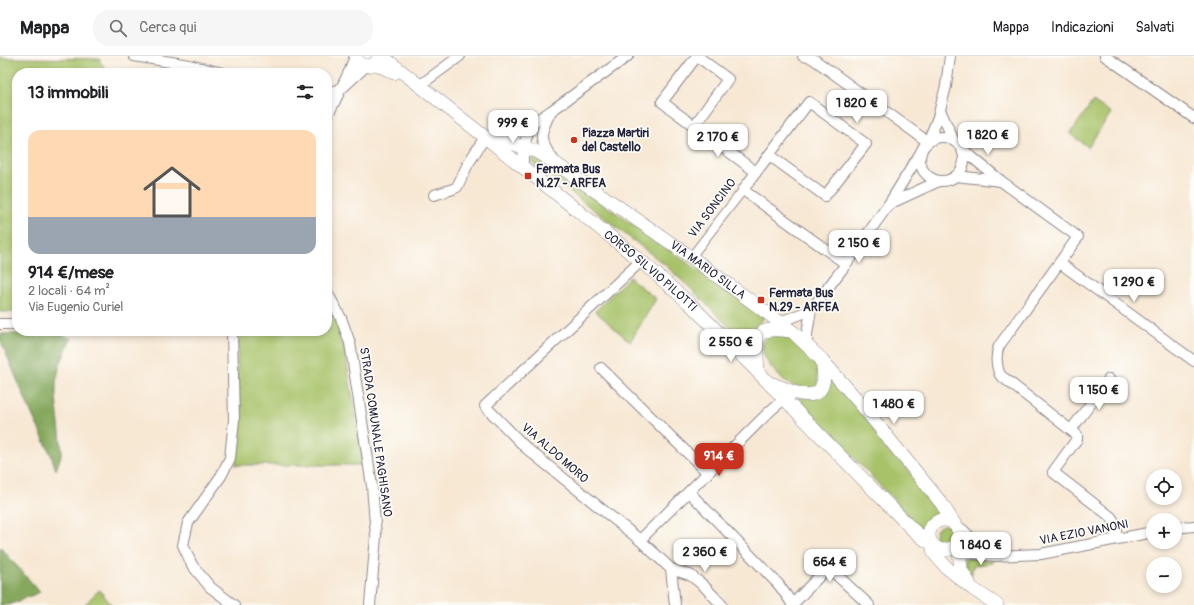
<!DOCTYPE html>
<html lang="it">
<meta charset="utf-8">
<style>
body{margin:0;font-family:Pangolin,sans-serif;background:#f6f6f6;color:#202124;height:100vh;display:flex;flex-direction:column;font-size:15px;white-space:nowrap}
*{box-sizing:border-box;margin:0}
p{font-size:13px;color:#757577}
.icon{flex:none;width:22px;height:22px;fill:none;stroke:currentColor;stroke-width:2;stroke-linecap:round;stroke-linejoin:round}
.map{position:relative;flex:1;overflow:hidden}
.sheet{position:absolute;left:12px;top:12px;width:320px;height:268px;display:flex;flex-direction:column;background:#fff;border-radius:16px;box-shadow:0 2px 6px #0003}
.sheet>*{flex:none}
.tools{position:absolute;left:1146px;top:413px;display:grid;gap:8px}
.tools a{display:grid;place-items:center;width:36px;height:36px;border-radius:50%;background:#fff;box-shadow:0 2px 6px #0003;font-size:20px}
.price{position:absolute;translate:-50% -34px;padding:0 9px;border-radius:8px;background:#fff;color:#222;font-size:13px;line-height:26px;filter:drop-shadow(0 1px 2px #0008)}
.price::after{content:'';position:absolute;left:50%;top:24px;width:12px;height:9px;margin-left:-6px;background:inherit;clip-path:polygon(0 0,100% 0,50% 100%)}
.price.current{background:#c8321e;color:#fff}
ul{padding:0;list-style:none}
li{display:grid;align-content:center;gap:8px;height:212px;padding:0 16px}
li span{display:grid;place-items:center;height:124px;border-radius:12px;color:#555}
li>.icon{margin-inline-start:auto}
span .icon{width:72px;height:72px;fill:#fffc;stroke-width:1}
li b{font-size:17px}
h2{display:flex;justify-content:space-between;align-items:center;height:48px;padding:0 16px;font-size:17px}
header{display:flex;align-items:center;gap:24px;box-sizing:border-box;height:56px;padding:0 20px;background:#fff;border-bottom:1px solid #e0e0e0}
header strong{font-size:19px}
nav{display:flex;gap:22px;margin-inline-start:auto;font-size:14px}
.search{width:280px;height:36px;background:#f6f6f6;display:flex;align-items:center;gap:10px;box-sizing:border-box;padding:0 14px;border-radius:16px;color:#757577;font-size:15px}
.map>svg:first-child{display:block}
.green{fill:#a7c269;stroke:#647252}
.forest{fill:#85a85d;stroke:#54654c}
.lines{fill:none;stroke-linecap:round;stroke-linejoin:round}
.pedestrian-casing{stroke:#8c8588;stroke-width:10}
.minor-casing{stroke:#8c8588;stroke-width:12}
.tertiary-casing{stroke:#8c8588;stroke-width:14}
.pedestrian{stroke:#fff;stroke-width:8}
.minor{stroke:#fff;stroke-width:10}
.tertiary{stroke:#fff;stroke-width:13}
.poi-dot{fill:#c8321e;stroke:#fdfcf7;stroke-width:1.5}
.labels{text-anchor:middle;stroke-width:3.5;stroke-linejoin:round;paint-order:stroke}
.poi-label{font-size:12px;font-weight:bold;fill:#22223b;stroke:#fdfcf7;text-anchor:start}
.street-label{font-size:12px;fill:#22223b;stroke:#fdfcf7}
</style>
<header>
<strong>Mappa</strong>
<div class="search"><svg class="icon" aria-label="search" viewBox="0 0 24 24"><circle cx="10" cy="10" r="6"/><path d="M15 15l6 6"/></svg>Cerca qui</div>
<nav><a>Mappa</a><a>Indicazioni</a><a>Salvati</a></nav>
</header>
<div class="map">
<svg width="1194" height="549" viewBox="0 0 1194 549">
<rect width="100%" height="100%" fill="#fdfcf7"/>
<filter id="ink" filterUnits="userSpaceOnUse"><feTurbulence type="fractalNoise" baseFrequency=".025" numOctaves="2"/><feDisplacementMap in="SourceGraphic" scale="8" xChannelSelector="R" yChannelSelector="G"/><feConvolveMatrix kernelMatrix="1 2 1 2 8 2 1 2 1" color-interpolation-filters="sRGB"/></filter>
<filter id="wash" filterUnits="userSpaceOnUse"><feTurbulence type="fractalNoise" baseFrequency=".012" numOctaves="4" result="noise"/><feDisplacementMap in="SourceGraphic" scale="16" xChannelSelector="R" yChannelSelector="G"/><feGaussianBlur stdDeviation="0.9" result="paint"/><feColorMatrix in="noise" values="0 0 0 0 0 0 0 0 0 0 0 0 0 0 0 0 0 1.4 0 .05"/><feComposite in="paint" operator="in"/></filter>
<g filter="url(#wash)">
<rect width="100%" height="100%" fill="#f7e8d4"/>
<g class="green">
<polygon points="0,2 100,3 100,6 104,10 104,17 17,17 17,256 0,256"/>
<polygon points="1093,45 1111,57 1088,91 1070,78"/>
<polygon points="532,98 762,259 763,263 753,274 751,286 753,297 740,282 687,229 664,208 534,108"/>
<polygon points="629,221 656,243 630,286 595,255"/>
<polygon points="327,246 337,266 343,284 364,409 236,409 237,310 239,275 327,275"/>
<path d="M769,279l15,2 13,5 19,20 2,23 -10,5c-6,-2 -13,-3 -18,-6 -14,-8 -39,-35 -21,-49z"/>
<path d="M831,319l115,141c-12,3 -18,5 -20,18l-129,-136 26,-3c5,-7 7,-12 8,-20z"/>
<circle cx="945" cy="479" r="10"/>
<polygon points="967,501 993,505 993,507 976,509 972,512 972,519 968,515 964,503"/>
<polygon points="99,534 112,549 84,549"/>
</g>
<g class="forest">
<polygon points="50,277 62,279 72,283 70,285 60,308 56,326 56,340 62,395 60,403 56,414 51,399 29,352 0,283 0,278"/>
<polygon points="0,491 40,536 9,549 0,549"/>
</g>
</g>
<g filter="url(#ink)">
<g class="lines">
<defs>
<polyline id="pedestrian" points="691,201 743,134"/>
<g id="minor">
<polyline points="134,0 189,9 223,17"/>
<polyline points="697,0 662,46 694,70 728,23 697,0"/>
<polyline points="803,0 812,2 928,86 938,61 946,30 950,0"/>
<polyline points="1105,0 1194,62"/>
<polyline points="419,30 460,0"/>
<polyline points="327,35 335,35 341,33 366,10"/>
<polyline points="940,54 954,85"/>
<path d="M551,55c-11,22 -14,28 2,48"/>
<polyline points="327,61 350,14 355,0"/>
<polyline points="694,70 756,116"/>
<circle cx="942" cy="103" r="22"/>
<polyline points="506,85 551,55 628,0"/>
<path d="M962,93l39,32 77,56 -79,109c-4,10 -3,19 1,29l77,60v4l-24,33 58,45c6,7 5,13 5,22"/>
<path d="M769,99l56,41 41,-52 -57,-42c-22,29 -44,58 -66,88l103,74"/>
<path d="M523,111c-1,-16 3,-28 7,-42"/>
<polyline points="956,120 1001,125"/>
<polyline points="434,139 453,133 457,131 468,108 485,81"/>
<polyline points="889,148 939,125"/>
<polyline points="641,205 485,350 526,392 640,484 671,513 675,549"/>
<polyline points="1060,207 1194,305"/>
<polyline points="327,236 341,262 350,287 372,430 376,480 370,549"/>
<polyline points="780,266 811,254"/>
<polyline points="0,268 17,268"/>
<polyline points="232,275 234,364 230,402 221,420 188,467 183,489 192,509 210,531 234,549"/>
<polyline points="807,289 807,278 811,254 846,208 889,148 921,96"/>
<polyline points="601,312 708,417"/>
<polyline points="1071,374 1109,323"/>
<polyline points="689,436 779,529 793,549"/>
<polyline points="955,469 963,474 980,491 992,498"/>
<polyline points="1175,472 1194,470"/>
<polyline points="640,484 770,355 784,343 790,340"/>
<polyline points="960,503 962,499 967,497 995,500 1041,498 1153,476"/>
<polyline points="671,513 690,519 703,529 722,549"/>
<polyline points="792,549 828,511 869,549"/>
</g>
<g id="tertiary">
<path d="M356,0c3,13 20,13 23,0"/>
<path id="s1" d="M382,0l103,81 156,124 47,41 70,70 154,157 12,10 8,5 2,9 12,14 27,22 24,16"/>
<polyline points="375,7 394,17"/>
<path id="s2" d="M487,81l19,4 29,10 17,10 139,96 102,75 29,28 37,42 83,102 13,21"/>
<path d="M758,316c-2,-33 -7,-47 33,-41"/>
<path d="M773,328c14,5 44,22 50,-1 2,-7 0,-16 -1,-23"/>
<circle cx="944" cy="479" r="15"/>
<polyline points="958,485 961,514 969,527"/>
</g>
</defs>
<use href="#pedestrian" class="pedestrian-casing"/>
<use href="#minor" class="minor-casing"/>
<use href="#tertiary" class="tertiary-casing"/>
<use href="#pedestrian" class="pedestrian"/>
<use href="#minor" class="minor"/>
<use href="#tertiary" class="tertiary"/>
</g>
</g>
<g class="poi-dot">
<circle cx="574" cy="84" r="4"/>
<rect x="524" y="116" width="8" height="8" rx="2"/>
<rect x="757" y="240" width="8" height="8" rx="2"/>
</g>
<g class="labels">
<g class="poi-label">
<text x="582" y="81">Piazza Martiri<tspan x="582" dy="14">del Castello</tspan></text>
<text x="536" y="117">Fermata Bus<tspan x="536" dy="14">N.27 - ARFEA</tspan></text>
<text x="769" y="241">Fermata Bus<tspan x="769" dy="14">N.29 - ARFEA</tspan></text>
</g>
<g class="street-label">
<text transform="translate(712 152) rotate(-53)" y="4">VIA SONCINO</text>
<text dy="4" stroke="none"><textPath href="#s2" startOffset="260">VIA MARIO SILLA</textPath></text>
<text dy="4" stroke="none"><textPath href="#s1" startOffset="344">CORSO SILVIO PILOTTI</textPath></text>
<text transform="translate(376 376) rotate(82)" y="4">STRADA COMUNALE PAGHISANO</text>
<text transform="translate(555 397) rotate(41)" y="4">VIA ALDO MORO</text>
<text transform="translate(1084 476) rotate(-11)" y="4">VIA EZIO VANONI</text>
</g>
</g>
</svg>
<div class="tools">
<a><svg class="icon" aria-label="locate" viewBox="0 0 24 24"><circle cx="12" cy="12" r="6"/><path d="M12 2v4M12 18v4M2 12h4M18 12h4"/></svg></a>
<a>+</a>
<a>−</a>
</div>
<b class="price" style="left:857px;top:68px">1 820 €</b>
<b class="price" style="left:513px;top:88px">999 €</b>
<b class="price" style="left:988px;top:100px">1 820 €</b>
<b class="price" style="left:718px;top:102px">2 170 €</b>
<b class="price" style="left:859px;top:208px">2 150 €</b>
<b class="price" style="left:1134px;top:247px">1 290 €</b>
<b class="price" style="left:731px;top:307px">2 550 €</b>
<b class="price" style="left:1099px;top:355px">1 150 €</b>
<b class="price" style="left:894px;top:369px">1 480 €</b>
<b class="price current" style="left:719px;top:421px">914 €</b>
<b class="price" style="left:981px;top:510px">1 840 €</b>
<b class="price" style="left:705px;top:517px">2 360 €</b>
<b class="price" style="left:830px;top:527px">664 €</b>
<section class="sheet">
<h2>13 immobili<svg class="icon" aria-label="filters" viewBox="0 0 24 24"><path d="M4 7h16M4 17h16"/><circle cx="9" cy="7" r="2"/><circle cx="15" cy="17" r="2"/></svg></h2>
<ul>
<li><span style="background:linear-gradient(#ffd9b3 70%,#9aa5b1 0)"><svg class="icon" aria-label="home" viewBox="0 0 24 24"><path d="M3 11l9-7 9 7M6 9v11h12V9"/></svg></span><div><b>914 €/mese</b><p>2 locali · 64 m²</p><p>Via Eugenio Curiel</p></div></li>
</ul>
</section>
</div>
